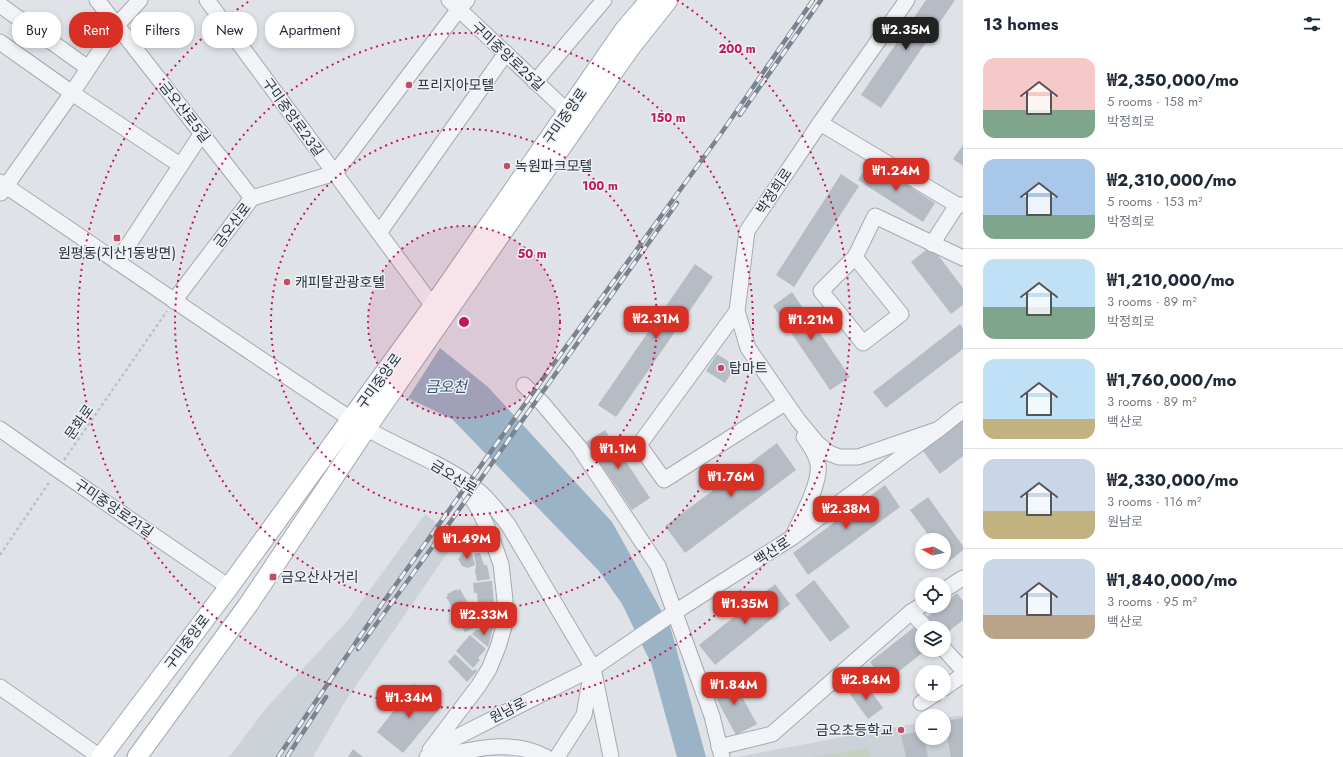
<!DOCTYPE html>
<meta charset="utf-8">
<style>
body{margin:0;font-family:Jost,"Noto Sans KR",sans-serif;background:#f2f2f3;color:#1f2937;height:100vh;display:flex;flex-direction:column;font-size:15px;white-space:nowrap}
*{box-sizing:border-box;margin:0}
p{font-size:13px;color:#747a83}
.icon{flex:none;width:22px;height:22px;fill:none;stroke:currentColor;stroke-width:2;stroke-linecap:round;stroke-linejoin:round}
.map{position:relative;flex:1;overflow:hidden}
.drawer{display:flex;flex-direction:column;background:#fff;width:380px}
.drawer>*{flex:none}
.hud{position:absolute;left:12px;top:12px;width:380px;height:36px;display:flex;gap:8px}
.needle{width:26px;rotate:278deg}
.fabs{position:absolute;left:915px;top:533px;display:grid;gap:8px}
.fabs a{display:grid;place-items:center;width:36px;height:36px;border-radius:50%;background:#fff;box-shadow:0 2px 6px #0003;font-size:20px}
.price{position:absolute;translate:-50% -34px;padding:0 9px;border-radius:8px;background:#d93025;color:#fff;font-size:13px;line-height:26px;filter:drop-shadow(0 1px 2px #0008)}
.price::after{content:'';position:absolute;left:50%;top:24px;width:12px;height:9px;margin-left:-6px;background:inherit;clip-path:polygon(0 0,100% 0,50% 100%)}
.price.on{background:#222;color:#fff}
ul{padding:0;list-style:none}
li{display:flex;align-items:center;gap:12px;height:100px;padding:0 20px}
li+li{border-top:1px solid #e0e1e3}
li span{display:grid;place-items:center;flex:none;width:112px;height:80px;border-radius:12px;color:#555}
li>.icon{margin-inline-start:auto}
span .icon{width:48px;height:48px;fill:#fffc;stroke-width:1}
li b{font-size:17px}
h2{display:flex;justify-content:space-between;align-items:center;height:48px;padding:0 20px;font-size:17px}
.tag{padding:0 14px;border-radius:16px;background:#fff;box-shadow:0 2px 6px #0003;font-size:14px;line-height:36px}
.tag.on{background:#d93025;color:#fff}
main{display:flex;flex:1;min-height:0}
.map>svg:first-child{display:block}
.built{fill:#cdd2d9}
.green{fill:#c6d1c0}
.water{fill:#9bb3c6}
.building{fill:#b6bcc4}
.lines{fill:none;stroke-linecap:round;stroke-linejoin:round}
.minor-casing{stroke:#a5aab1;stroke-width:17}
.major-casing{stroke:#9fa8b3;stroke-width:21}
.path{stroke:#bdc1c6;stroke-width:2.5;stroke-dasharray:3 3;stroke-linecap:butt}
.minor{stroke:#f1f3f6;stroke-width:15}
.major{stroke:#fff;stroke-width:19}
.rail-casing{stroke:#798490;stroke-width:4.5}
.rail{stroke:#eef2f5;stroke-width:3;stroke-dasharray:9;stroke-linecap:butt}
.ring{fill:none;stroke:#c2185b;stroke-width:2;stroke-dasharray:2 4}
.poi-dot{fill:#c74965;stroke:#eef2f5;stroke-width:1.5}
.labels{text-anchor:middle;stroke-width:3;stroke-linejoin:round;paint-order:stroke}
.street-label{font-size:14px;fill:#29323e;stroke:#eef2f5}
.poi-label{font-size:14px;fill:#29323e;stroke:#eef2f5;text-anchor:start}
.water-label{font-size:15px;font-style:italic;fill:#355370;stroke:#eef2f5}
.centre{fill:#c2185b;stroke:#eef2f5;stroke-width:2}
.ring-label{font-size:12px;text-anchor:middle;font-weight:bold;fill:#c2185b;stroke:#eef2f5;stroke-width:3;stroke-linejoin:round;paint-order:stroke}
</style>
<main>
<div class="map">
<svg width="963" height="757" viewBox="0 0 963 757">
<rect width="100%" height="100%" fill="#dfe3e7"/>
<g class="built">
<polygon points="425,514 457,539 346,700 313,757 229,757 267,707 348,620"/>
<polygon points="963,715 963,757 737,757 922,722 922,738 944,738 944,718"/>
</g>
<polygon class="green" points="869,748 870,757 811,757"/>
<polygon class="water" points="440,348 488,387 612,522 670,626 706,757 677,757 651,663 622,604 599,571 452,419 408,398"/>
<g class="building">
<polygon points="926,0 955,0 881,108 861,95"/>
<polygon points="963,145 963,166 953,159"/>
<polygon points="870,161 935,203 923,222 858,180"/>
<polygon points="841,174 859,186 794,287 776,275"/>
<polygon points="931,246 963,288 963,305 951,314 911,262"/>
<polygon points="695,264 713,277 616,417 598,405"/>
<polygon points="792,292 850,377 830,390 773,306"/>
<polygon points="960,324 963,328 963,349 886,408 873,392"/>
<polygon points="717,354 736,366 725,383 706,371"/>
<polygon points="963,420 963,456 940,474 923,451"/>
<polygon points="605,430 650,498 632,510 586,442"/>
<polygon points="777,443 796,470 685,553 665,526"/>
<polygon points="885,485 900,507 808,575 793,553"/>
<polygon points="928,497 963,546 963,550 948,562 944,557 944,540 932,540 910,510"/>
<polygon points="467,549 472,554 475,565 468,568 462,566 458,559"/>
<polygon points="480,553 484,565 487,565 490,579 477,581 475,571 476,565 474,554"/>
<polygon points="814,580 850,627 830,642 795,595"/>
<polygon points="492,581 494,604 478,604 477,593 474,593 473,583"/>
<polygon points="775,584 790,604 715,665 699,645"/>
<polygon points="457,589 457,591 460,589 470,607 456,613 446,597 448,596 447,594"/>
<polygon points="957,593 963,601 963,620 944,635 944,628 922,628 922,650 926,650 885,682 870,662 941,606 944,606 944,603"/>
<polygon points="496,606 494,618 487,626 476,627 465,632 456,617 471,609"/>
<polygon points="493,628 488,647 472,634 476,630"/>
<polygon points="470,635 486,649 478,658 480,660 473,668 456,651"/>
<polygon points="455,654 473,671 475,669 477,671 467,682 448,662"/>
<polygon points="731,677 757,724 736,735 711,689"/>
<polygon points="865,683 883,708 868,719 850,694"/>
<polygon points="415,684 442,706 403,753 377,732"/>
<polygon points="963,718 963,757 951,757 944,721"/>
<polygon points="922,731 922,738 924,738 928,757 906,757 901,735"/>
<polygon points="353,749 363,757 348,757"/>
</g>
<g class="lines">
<defs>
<g id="minor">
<polyline points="97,0 252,198"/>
<polyline points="207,0 433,306"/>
<polyline points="449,0 568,112"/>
<polyline points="907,0 820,123 747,231 737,311 748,348 798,420 817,443 829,453 839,457 858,457 939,429"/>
<polyline points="0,5 88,68"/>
<polyline points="0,42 72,93 180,165"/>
<polyline points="535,82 604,0"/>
<polyline points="820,123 957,205 963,205"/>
<path d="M0,182c118,80 235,161 354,239 41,27 89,40 127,72 11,10 19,21 28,33l84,142 18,89"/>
<polyline points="1,193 72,93 117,25 140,0"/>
<polyline points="379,233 506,53"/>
<polyline points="932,244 957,205"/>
<polyline points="855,257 821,291 863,343 901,314 855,257 875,216 963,258"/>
<polyline points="117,262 202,133"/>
<polyline points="174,301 252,198 335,173 459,9 467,0"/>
<polyline points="737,311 639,445 664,480 785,403"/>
<polyline points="524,385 543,404 579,447 658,566 712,716 722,757"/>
<polyline points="0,429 58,470 229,587"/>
<path d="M793,536c8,-18 28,-53 25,-72 -2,-10 -8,-19 -14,-27"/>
<polyline points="944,590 963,578"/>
<polyline points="911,612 926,628"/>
<polyline points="944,649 963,670"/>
<polyline points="0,687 100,757"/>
<polyline points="944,688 963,675"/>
<polyline points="921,703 935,694"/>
<polyline points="719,747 772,734 911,612 922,605"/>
<polyline points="430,750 479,685 489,669 498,647 505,623 505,600 501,564 489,531 479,510 463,484"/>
<polyline points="427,757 459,736 593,668 675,612 793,537 939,429 963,410"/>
<path d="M436,757c36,-7 75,-19 110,0"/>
<polyline points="557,757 584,715 591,675"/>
</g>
<g id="major">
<polyline points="101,757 229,587 433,306 625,29 650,0"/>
<polyline points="137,757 248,605 366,429 630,48 668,0"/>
</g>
</defs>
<use href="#minor" class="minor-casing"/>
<use href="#major" class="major-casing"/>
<g class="path">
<polyline points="64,460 167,311"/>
<polyline points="0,555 50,481"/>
</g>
<use href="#minor" class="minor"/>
<use href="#major" class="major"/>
<defs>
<g id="rail">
<polyline points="740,115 821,0"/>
<polyline points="358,649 436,542 677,203"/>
<polyline points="278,757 382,604 565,348 720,135 813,0"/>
<polyline points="287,757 326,697"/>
</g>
</defs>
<use href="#rail" class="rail-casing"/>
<use href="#rail" class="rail"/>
</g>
<circle cx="464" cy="322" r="96" fill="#c2185b" fill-opacity=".12"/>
<g class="ring">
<circle cx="464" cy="322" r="96"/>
<circle cx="464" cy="322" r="193"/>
<circle cx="464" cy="322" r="289"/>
<path d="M677 0A386 386 0 1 1 251 0"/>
</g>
<g class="poi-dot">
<circle cx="409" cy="85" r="4"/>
<circle cx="507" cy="166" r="4"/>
<rect x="113" y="234" width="8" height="8" rx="2"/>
<circle cx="287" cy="282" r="4"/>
<circle cx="721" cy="368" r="4"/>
<rect x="269" y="573" width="8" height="8" rx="2"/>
<circle cx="901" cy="730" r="4"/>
</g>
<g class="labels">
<g class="street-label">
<text transform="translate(508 56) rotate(43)" y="5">구미중앙로25길</text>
<text transform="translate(185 112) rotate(52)" y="5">금오산로5길</text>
<text transform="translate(565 116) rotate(-55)" y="5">구미중앙로</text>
<text transform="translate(293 117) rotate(54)" y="5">구미중앙로23길</text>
<text transform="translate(774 191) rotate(-56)" y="5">박정희로</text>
<text transform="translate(232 225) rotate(-53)" y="5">금오산로</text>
<text transform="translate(379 381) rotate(-54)" y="5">구미중앙로</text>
<text transform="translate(79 422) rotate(-55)" y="5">문화로</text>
<text transform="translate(454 477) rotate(32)" y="5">금오산로</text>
<text transform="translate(114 508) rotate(34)" y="5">구미중앙로21길</text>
<text transform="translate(772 551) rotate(-33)" y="5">백산로</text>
<text transform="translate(187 642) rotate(-53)" y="5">구미중앙로</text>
<text transform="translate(508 710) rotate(-27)" y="5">원남로</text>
</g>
<g class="poi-label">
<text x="417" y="90">프리지아모텔</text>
<text x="515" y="171">녹원파크모텔</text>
<text x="117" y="258" text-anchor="middle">원평동(지산1동방면)</text>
<text x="295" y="287">캐피탈관광호텔</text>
<text x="729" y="373">탑마트</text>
<text x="281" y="582">금오산사거리</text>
<text x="893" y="735" text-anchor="end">금오초등학교</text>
</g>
<g class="water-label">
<text x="446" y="392">금오천</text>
</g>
</g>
<circle cx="464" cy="322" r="6" class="centre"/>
<g class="ring-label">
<text x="737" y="53">200 m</text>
<text x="668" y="122">150 m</text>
<text x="600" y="190">100 m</text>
<text x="532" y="258">50 m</text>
</g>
</svg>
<div class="fabs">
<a><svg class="needle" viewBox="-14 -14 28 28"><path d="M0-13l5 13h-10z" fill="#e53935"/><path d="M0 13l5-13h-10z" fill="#747a83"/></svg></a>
<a><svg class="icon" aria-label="locate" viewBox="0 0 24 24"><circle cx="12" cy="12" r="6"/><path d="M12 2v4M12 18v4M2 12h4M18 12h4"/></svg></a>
<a><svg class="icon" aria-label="layers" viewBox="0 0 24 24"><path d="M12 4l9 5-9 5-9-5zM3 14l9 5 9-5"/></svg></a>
<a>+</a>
<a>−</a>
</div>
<b class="price on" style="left:906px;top:51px">₩2.35M</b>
<b class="price" style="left:896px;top:192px">₩1.24M</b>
<b class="price" style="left:656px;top:340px">₩2.31M</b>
<b class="price" style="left:811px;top:341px">₩1.21M</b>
<b class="price" style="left:618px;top:470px">₩1.1M</b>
<b class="price" style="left:731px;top:498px">₩1.76M</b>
<b class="price" style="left:846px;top:530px">₩2.38M</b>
<b class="price" style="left:467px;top:560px">₩1.49M</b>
<b class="price" style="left:745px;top:625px">₩1.35M</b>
<b class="price" style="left:484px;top:636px">₩2.33M</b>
<b class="price" style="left:866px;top:701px">₩2.84M</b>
<b class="price" style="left:734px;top:706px">₩1.84M</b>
<b class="price" style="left:409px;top:719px">₩1.34M</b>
<div class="hud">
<a class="tag">Buy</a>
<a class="tag on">Rent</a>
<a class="tag">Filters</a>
<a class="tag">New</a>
<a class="tag">Apartment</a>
</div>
</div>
<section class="drawer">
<h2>13 homes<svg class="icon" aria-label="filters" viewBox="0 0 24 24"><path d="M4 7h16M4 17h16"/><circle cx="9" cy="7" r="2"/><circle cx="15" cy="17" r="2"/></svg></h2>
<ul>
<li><span style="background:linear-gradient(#f6c9c9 65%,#7fa58c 0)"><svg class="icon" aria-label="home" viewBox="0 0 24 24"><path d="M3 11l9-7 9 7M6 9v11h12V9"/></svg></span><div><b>₩2,350,000/mo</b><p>5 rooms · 158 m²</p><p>박정희로</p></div></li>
<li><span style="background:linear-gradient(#a9c7e8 70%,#7fa58c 0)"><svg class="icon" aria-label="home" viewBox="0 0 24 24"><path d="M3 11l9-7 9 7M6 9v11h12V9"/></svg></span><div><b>₩2,310,000/mo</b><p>5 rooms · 153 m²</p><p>박정희로</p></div></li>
<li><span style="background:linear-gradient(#bfe0f5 60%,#7fa58c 0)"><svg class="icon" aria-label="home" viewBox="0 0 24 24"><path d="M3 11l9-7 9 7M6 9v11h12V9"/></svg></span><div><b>₩1,210,000/mo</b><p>3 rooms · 89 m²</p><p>박정희로</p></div></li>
<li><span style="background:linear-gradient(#bfe0f5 75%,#c2b280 0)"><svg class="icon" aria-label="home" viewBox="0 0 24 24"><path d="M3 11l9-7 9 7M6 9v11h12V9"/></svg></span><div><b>₩1,760,000/mo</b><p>3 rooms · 89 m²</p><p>백산로</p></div></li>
<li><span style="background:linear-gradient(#c9d6e8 65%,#c2b280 0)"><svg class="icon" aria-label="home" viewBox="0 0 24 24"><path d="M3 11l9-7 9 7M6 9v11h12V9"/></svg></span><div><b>₩2,330,000/mo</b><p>3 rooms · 116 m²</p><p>원남로</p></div></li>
<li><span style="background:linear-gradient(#c9d6e8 70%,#b9a48a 0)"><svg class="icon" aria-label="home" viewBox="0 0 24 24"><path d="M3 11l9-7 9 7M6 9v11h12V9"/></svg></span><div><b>₩1,840,000/mo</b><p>3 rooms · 95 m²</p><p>백산로</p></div></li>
</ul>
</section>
</main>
